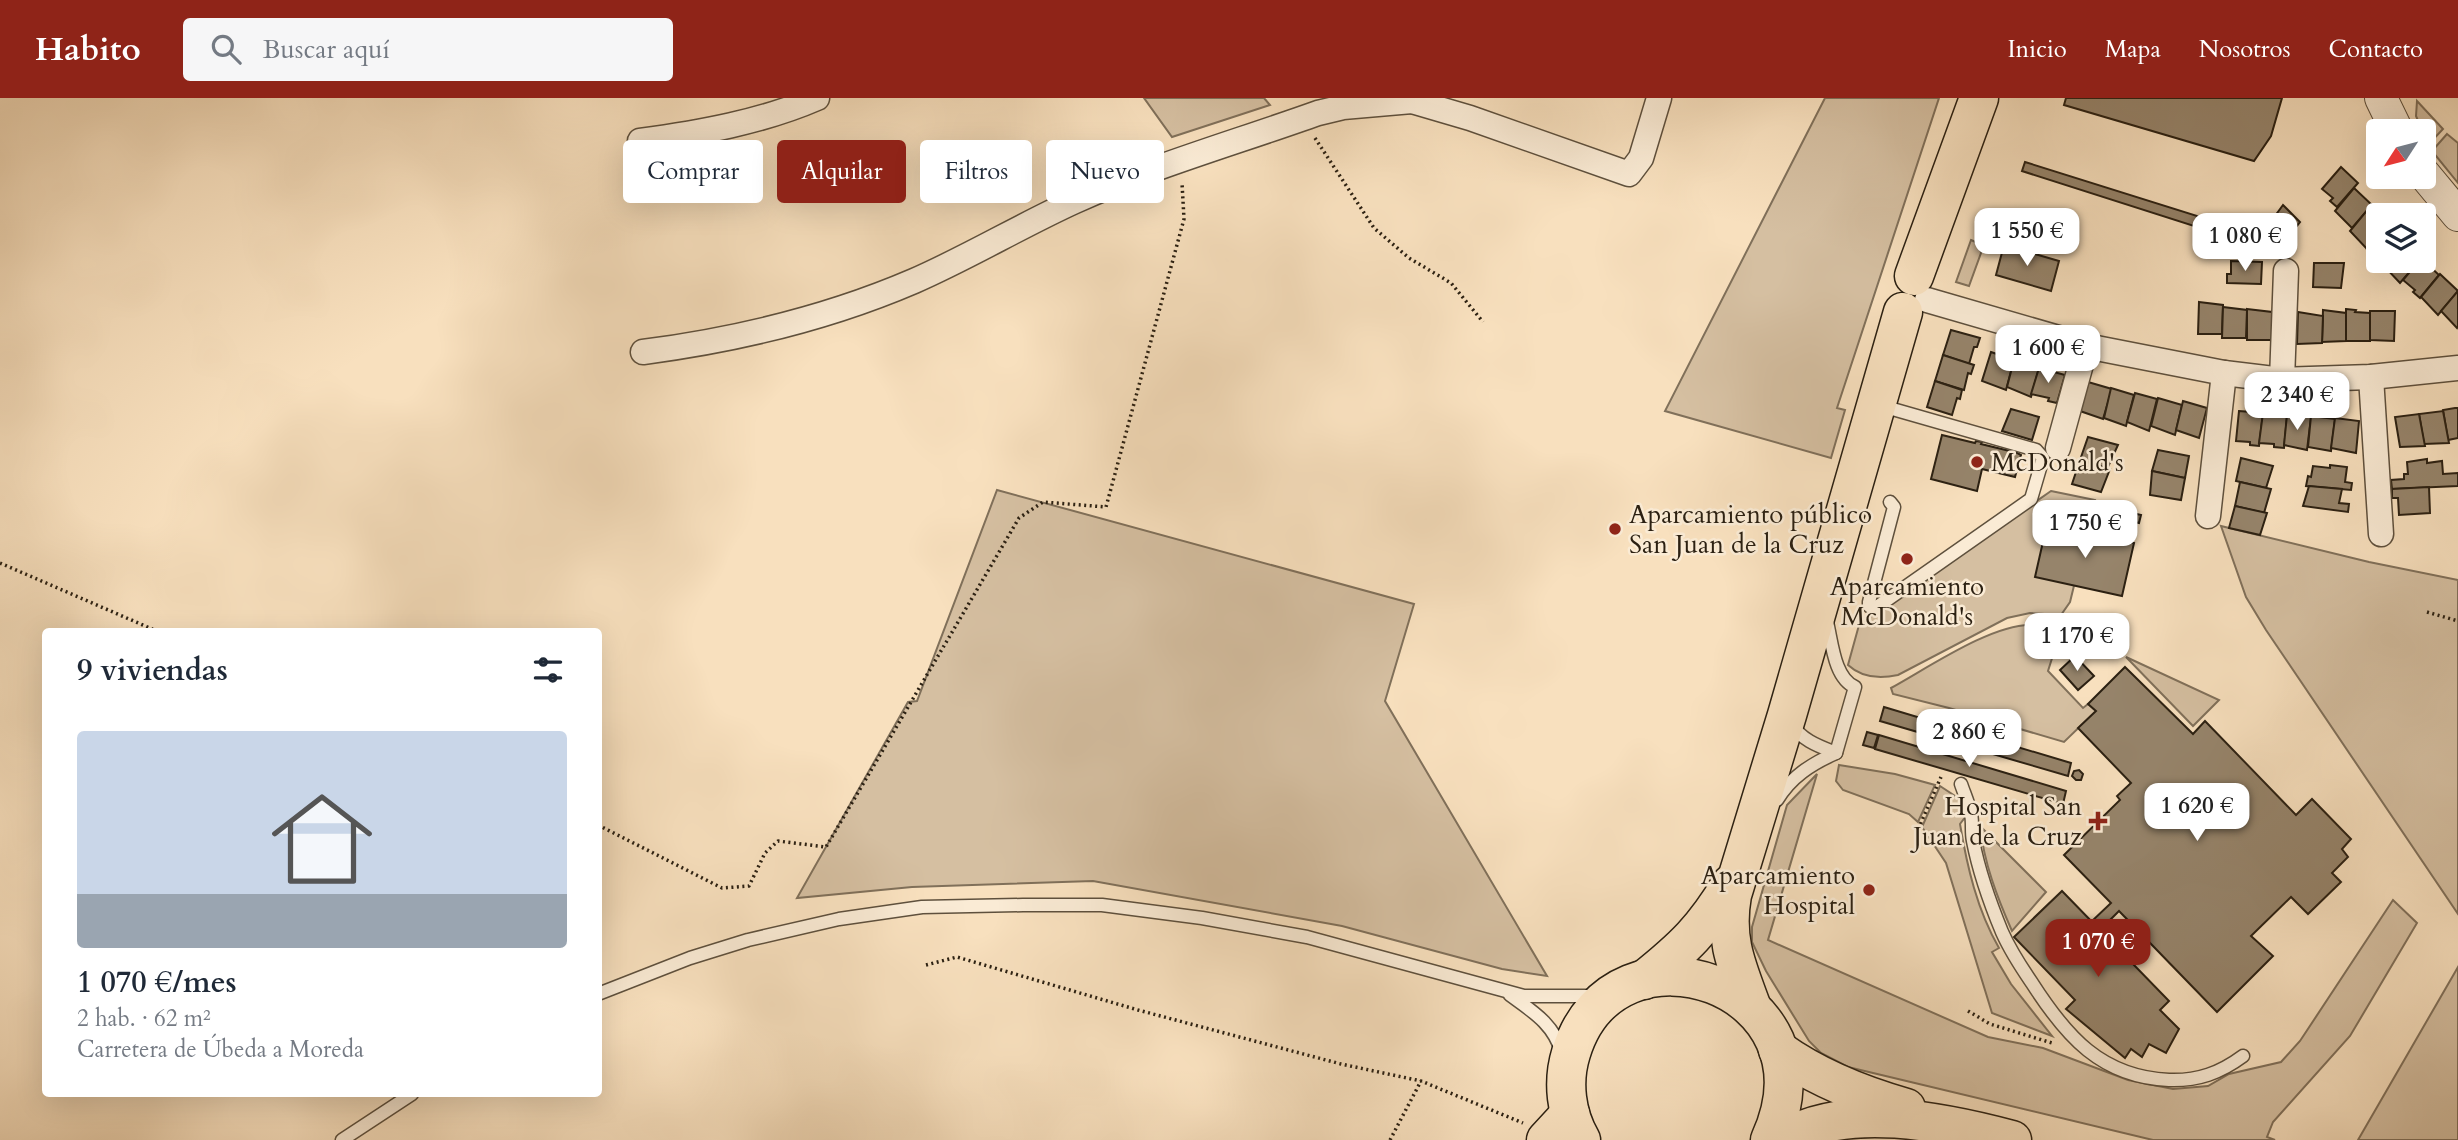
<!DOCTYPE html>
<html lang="es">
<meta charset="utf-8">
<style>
body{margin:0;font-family:Cardo,serif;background:#f6f6f7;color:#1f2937;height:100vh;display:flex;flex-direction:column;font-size:26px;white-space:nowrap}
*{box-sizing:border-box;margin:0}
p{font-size:23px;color:#747a83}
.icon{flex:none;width:38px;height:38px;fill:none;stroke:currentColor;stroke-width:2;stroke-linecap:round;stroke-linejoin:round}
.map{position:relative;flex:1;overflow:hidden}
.panel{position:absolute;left:42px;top:530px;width:560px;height:469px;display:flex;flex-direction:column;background:#fff;border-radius:7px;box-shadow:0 7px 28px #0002}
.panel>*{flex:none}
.guide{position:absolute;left:623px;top:42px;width:665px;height:63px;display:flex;gap:14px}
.needle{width:46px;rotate:234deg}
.buttons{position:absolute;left:2366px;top:21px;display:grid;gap:14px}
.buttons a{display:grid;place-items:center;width:70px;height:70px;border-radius:7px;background:#fff;box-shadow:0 7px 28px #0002;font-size:35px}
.price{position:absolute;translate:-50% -60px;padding:0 16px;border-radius:14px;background:#fff;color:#222;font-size:23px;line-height:46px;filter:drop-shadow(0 2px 4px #0008)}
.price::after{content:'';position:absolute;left:50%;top:42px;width:21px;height:16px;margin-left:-10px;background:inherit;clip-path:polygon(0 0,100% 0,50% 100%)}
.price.current{background:#8f2418;color:#fff}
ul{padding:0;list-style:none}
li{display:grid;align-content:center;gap:14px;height:371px;padding:0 35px}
li span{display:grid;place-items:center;height:217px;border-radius:7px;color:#555}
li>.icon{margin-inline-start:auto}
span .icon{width:126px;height:126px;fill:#fffc;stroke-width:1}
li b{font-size:30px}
h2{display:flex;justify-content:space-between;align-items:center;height:84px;padding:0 35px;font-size:30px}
.chip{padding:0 24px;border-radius:7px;background:#fff;box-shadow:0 7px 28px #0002;font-size:24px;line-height:63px}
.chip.current{background:#8f2418;color:#fff}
header{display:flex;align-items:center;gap:42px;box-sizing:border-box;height:98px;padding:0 35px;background:#8f2418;color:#fff}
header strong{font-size:33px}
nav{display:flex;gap:38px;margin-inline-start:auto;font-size:24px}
.search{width:490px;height:63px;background:#f6f6f7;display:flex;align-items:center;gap:18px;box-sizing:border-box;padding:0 24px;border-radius:7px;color:#747a83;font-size:26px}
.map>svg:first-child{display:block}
.green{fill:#d5bfa1;stroke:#80705a;stroke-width:2}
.building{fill:#96846b;stroke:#2b2012;stroke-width:2}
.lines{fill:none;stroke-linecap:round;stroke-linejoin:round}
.service-casing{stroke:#5e503d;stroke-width:15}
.minor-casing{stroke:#5e503d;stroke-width:27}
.tertiary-casing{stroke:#5e503d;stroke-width:34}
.primary-casing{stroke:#2b2012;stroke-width:41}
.path{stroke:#2b2012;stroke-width:3.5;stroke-dasharray:2 3.5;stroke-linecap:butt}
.service{stroke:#faebd5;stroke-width:12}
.minor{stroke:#faebd5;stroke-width:24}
.tertiary{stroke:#faebd5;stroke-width:32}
.primary{stroke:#f8e0be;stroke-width:38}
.poi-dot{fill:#8f2418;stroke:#faebd5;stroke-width:2.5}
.labels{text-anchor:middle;stroke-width:5;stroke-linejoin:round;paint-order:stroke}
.poi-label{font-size:26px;fill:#2b2012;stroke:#faebd5;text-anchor:start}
</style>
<header>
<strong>Habito</strong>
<div class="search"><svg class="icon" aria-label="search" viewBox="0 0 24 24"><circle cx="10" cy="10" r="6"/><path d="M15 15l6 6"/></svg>Buscar aquí</div>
<nav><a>Inicio</a><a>Mapa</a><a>Nosotros</a><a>Contacto</a></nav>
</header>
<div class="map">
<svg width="2458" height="1042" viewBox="0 0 2458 1042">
<rect width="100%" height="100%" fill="#f8e0be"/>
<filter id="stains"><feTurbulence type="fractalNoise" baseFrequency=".00286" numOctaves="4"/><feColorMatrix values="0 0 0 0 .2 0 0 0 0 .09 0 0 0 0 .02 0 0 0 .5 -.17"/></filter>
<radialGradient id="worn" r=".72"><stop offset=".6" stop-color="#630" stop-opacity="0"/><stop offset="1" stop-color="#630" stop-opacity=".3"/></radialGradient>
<g class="green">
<polygon points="1144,0 1264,0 1270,7 1172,39"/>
<polygon points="1825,0 1939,0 1837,310 1845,312 1831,360 1665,313"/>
<polygon points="2417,3 2443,31 2428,47 2416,18"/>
<polygon points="2447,36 2458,45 2458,85 2432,53"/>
<polygon points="1971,142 1980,146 1981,155 1969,188 1956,184"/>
<polygon points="997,392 1414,506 1385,603 1547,878 1502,871 1342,828 1093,783 912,789 797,800 908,604 917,603"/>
<path d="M2051,393l44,9 -25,102 -9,13 -31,-2 -23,5 -109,57c-18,4 -36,3 -50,-10l11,-40z"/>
<polygon points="2221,428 2369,464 2458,482 2458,816 2266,532 2246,499"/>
<path d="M2032,527l28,8 -12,38 35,37 5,-4 8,7 -32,31 -115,-34 -56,-14 -2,-6c35,-19 102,-65 141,-63z"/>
<polygon points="2126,559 2219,602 2193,628"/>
<polygon points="1839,667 1895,676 1935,687 1918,724 1909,716 1843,692 1836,683"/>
<polygon points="1817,676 1768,842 1988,939 2043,950 2128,982 2173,991 2208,988 2229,976 2281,964 2300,943 2393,802 2417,825 2350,938 2273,1024 2267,1039 2275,1042 2153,1042 1848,969 1821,955 1809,943 1766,873 1752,844 1752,829 1787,707"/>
<path d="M1940,688l18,12 8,18 -6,8c7,42 17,86 39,124l-7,4 19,32 41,52 -60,-23 -46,-150 -24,-36z"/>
<path d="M1980,728l66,66 -34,39c-15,-34 -28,-68 -32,-105z"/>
<polygon points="2458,869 2458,1042 2358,1042"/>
</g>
<g class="building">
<polygon points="2066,0 2282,0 2271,38 2254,63 2064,7"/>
<polygon points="2025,64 2210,122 2219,136 2022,73"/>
<polygon points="2341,69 2358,85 2337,109 2330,103 2333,100 2322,91"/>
<polygon points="2354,90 2372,107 2352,130 2335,113"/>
<polygon points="2283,107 2300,124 2281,148 2264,133"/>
<polygon points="2369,110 2378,118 2378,137 2367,151 2350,133"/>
<polygon points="2378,137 2378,160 2367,151"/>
<polygon points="2004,147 2059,163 2051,193 1996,177"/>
<polygon points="2231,163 2262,164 2261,186 2227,185 2227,176 2231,176"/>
<polygon points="2388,163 2419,163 2400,185 2384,168"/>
<polygon points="2419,163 2424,163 2439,177 2420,200 2413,194 2415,192 2403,182"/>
<polygon points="2314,165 2344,165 2341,190 2313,189"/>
<polygon points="2440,176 2458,193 2438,217 2421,199"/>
<polygon points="2458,193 2458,228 2457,230 2441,213"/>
<polygon points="2199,204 2223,207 2222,236 2198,236"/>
<polygon points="2223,209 2247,212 2246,240 2222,240"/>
<polygon points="2247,211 2272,214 2272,242 2247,242"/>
<polygon points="2346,211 2356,212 2355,214 2370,215 2370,243 2346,243"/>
<polygon points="2323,212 2346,215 2346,243 2322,244"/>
<polygon points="2370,213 2395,213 2394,243 2370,242"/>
<polygon points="2298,214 2323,218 2322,245 2297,246"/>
<polygon points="1951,232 1980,240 1977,249 1974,249 1969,266 1943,257"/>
<polygon points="1991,254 2014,262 2006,292 1982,283"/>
<polygon points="1943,257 1974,267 1971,276 1968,275 1964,292 1935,283"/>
<polygon points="2014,262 2039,270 2031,299 2007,289"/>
<polygon points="2039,270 2065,277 2057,305 2048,303 2049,300 2031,296"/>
<polygon points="1935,283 1962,292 1960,301 1957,300 1952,317 1927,309"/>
<polygon points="2088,284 2112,291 2103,321 2080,313"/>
<polygon points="2111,290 2134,297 2126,328 2104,320"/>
<polygon points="2135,295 2157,301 2149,333 2127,324"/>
<polygon points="2158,300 2182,307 2175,337 2151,328"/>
<polygon points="2183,303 2207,310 2199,340 2176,332"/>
<polygon points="2455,310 2458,310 2458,340 2448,342 2443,312"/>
<polygon points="2011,311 2039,319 2032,342 2002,333"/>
<polygon points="2239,313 2263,315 2259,348 2250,347 2250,344 2236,343"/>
<polygon points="2443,313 2449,345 2424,346 2419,316"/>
<polygon points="2263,315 2287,318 2284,350 2274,349 2274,346 2259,345"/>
<polygon points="2419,316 2425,348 2400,349 2395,319"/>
<polygon points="2287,317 2311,319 2307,352 2284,347"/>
<polygon points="2311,318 2335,321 2331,353 2308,349"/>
<polygon points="2335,320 2359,323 2356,355 2331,350"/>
<polygon points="1942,337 1975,345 1976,343 1982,344 1981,346 2010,353 2011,351 2017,353 2017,355 2021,357 2015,379 1982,371 1977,393 1931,381"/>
<polygon points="2088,339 2118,347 2107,371 2080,362"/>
<polygon points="2158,352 2189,358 2185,380 2152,373"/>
<polygon points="2241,360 2273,368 2266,390 2236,383"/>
<polygon points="2427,361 2427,365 2442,363 2443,376 2458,375 2458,388 2392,391 2391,382 2404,381 2404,376 2408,376 2407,364"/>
<polygon points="2080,362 2110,371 2101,394 2072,386"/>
<polygon points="2330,367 2347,369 2345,384 2352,385 2351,392 2306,388 2308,378 2311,379 2313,368 2330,370"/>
<polygon points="2152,373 2185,380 2181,402 2150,397"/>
<polygon points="2240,384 2271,391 2264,415 2235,408"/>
<polygon points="2309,388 2342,391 2339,405 2349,406 2348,414 2303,408"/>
<polygon points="2429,389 2430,415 2399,417 2398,400 2392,400 2392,391"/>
<polygon points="2235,408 2267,415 2260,437 2229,430"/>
<polygon points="2107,409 2141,417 2139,425 2105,418"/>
<polygon points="2047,426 2134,445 2122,498 2035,479"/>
<polygon points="2075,558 2094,578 2078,592 2060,572"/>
<polygon points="2125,569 2193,636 2205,623 2296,717 2312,701 2351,741 2342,751 2348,759 2332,775 2341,784 2308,816 2291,799 2251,838 2273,858 2217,914 2119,813 2100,832 2092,823 2111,805 2064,757 2120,702 2117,698 2131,685 2078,630 2096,613 2088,606"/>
<polygon points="1884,609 2071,665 2068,678 1880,623"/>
<polygon points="1867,634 1878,637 1874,650 1863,647"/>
<polygon points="1879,637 2066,693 2063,706 1875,651"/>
<polygon points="2079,672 2083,676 2081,682 2076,682 2072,678 2074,673"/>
<polygon points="2062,793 2169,903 2160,912 2179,931 2166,955 2149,946 2142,959 2131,951 2125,960 2066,911 2075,902 2014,839"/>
</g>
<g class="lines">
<defs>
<g id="service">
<polyline points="1882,308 2036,352 2043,360 2031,401 1874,511 1869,508 1869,504 1894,409 1890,404"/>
<path d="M1791,625c10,17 27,23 45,30"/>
<path d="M1961,686c3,9 8,20 10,30 2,9 0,18 2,27 6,31 17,62 29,91 8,18 19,35 30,51 34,53 69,94 137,97 29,1 51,-7 74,-24"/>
<path d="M1777,702c14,-23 34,-36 59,-47l19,-66c-21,-9 -23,-45 -28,-65"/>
<polyline points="598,896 690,860 748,842 839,821 922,809 1023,807 1102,807 1202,820 1307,839 1524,898 1597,898"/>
<path d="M1510,897c22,16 44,29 52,58"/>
<polyline points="342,1042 412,996"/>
</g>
<g id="minor">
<polyline points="1412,3 1470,20 1629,76 1641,60 1659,0"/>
<path d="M640,43c59,-8 122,-19 177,-43"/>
<polyline points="1927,202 2086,248 2224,275 2282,282 2371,279 2458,270"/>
<path d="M643,254c92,-12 185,-34 271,-71 55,-24 106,-55 161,-80 78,-35 162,-59 243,-88l25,-6 69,-6 -1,-3"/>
<polyline points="2371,279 2381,436"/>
<polyline points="2282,282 2286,173"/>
<polyline points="2058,350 2086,248"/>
<polyline points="2208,418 2224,275"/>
</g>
<g id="tertiary">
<polyline points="2381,0 2397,33"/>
<polyline points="2424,76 2458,117"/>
</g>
<g id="primary">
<polyline points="1914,178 1979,0"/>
<path d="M1644,882c40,-32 60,-51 87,-96"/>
<path d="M1752,910c-15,-41 -28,-68 -20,-113l55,-180 116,-403"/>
<path d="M1778,952c39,28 82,45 128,58"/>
<polyline points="1546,1042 1570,1016"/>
<path d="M1581,1042c-15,-26 -19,-58 -10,-87 43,-144 270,-68 199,87"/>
<path d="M1783,1042c62,-39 162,-18 229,0"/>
</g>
</defs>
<use href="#service" class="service-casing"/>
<use href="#minor" class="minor-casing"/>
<use href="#tertiary" class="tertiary-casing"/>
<use href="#primary" class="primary-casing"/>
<g class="path">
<polyline points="1315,40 1374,130 1409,160 1451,185 1483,224"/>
<polyline points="0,465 159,534"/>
<polyline points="2427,514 2458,523"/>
<polyline points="598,727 722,790 749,788 765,755 778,743 826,749 1019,420 1043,404 1106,409 1184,121 1182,85"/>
<polyline points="1916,736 1941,679"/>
<polyline points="926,867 957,859 1138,912 1341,966 1421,983 1523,1025"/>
<polyline points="1968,913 1990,926 2052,945"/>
<polyline points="1390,1042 1421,983"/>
</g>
<use href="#service" class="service"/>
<use href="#minor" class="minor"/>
<use href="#tertiary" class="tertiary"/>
<use href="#primary" class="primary"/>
</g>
<g class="poi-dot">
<circle cx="1977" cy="364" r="7"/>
<circle cx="1615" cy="431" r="7"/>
<circle cx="1907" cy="461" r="7"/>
<path d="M2094.5 712.5h7v7h7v7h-7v7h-7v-7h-7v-7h7z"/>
<circle cx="1869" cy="792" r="7"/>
</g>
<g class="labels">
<g class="poi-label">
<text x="1991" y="373">McDonald's</text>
<text x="1629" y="425">Aparcamiento público<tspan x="1629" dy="30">San Juan de la Cruz</tspan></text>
<text x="1907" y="497" text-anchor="middle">Aparcamiento<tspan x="1907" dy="30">McDonald's</tspan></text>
<text x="2082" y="717" text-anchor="end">Hospital San<tspan x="2082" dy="30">Juan de la Cruz</tspan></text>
<text x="1855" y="786" text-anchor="end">Aparcamiento<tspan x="1855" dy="30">Hospital</tspan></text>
</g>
</g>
<rect width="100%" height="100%" filter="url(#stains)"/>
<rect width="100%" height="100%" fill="url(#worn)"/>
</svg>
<div class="buttons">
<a><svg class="needle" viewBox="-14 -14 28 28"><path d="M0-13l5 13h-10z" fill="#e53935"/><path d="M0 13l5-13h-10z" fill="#747a83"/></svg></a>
<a><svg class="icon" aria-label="layers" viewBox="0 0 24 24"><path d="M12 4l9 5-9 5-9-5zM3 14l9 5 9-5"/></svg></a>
</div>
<b class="price" style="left:2027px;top:170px">1 550 €</b>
<b class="price" style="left:2245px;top:175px">1 080 €</b>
<b class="price" style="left:2048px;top:287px">1 600 €</b>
<b class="price" style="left:2297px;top:334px">2 340 €</b>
<b class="price" style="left:2085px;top:462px">1 750 €</b>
<b class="price" style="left:2077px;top:575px">1 170 €</b>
<b class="price" style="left:1969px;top:671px">2 860 €</b>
<b class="price" style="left:2197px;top:745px">1 620 €</b>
<b class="price current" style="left:2098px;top:881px">1 070 €</b>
<div class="guide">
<a class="chip">Comprar</a>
<a class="chip current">Alquilar</a>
<a class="chip">Filtros</a>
<a class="chip">Nuevo</a>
</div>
<section class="panel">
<h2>9 viviendas<svg class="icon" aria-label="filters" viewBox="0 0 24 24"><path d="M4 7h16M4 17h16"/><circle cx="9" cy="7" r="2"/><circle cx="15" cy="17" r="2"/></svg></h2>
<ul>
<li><span style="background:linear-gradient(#c9d6e8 75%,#9aa5b1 0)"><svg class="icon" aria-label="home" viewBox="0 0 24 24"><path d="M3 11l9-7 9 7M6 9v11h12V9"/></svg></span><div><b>1 070 €/mes</b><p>2 hab. · 62 m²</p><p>Carretera de Úbeda a Moreda</p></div></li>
</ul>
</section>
</div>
